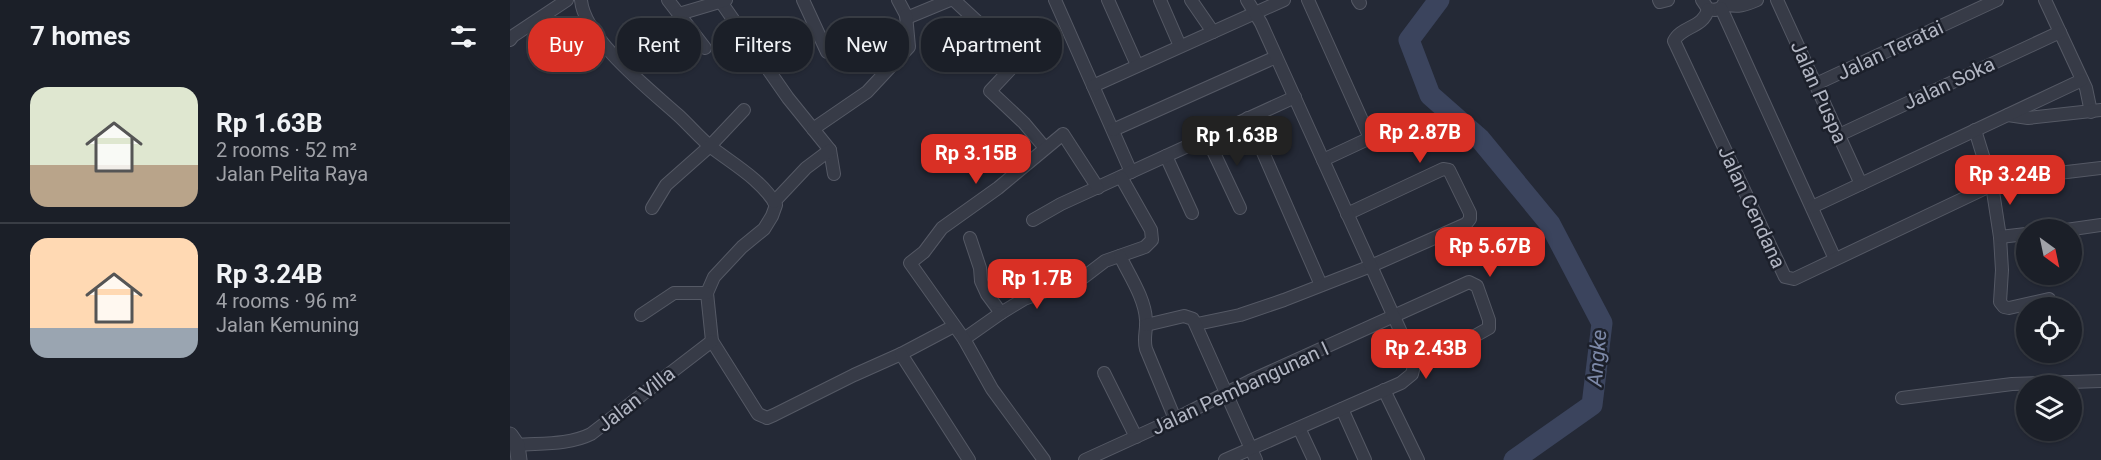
<!DOCTYPE html>
<meta charset="utf-8">
<style>
body{margin:0;font-family:Roboto,sans-serif;background:#282c34;color:#f1f3f6;height:100vh;display:flex;flex-direction:column;font-size:22px;white-space:nowrap}
*{box-sizing:border-box;margin:0}
p{font-size:20px;color:#a0a2a8}
.icon{flex:none;width:33px;height:33px;fill:none;stroke:currentColor;stroke-width:2;stroke-linecap:round;stroke-linejoin:round}
.map{position:relative;flex:1;overflow:hidden}
.details{display:flex;flex-direction:column;background:#1b1f28;width:510px}
.details>*{flex:none}
.guide{position:absolute;left:18px;top:18px;width:570px;height:54px;display:flex;gap:12px}
.needle{width:39px;rotate:147deg}
.tools{position:absolute;left:1506px;top:219px;display:grid;gap:12px}
.tools a{display:grid;place-items:center;width:66px;height:66px;border-radius:50%;background:#1b1f28;box-shadow:0 2px 4px #0004,0 0 0 2px #393d45;font-size:30px}
.price{position:absolute;translate:-50% -51px;padding:0 14px;border-radius:12px;background:#d93025;color:#fff;font-size:20px;line-height:39px;filter:drop-shadow(0 2px 3px #0008)}
.price::after{content:'';position:absolute;left:50%;top:36px;width:18px;height:14px;margin-left:-9px;background:inherit;clip-path:polygon(0 0,100% 0,50% 100%)}
.price.on{background:#222;color:#fff}
ul{padding:0;list-style:none}
li{display:flex;align-items:center;gap:18px;height:150px;padding:0 30px}
li+li{border-top:2px solid #393d45}
li span{display:grid;place-items:center;flex:none;width:168px;height:120px;border-radius:18px;color:#555}
li>.icon{margin-inline-start:auto}
span .icon{width:72px;height:72px;fill:#fffc;stroke-width:1}
li b{font-size:26px}
h2{display:flex;justify-content:space-between;align-items:center;height:72px;padding:0 30px;font-size:26px}
.pill{padding:0 21px;border-radius:24px;background:#1b1f28;box-shadow:0 2px 4px #0004,0 0 0 2px #393d45;font-size:21px;line-height:54px}
.pill.on{background:#d93025;color:#fff}
main{display:flex;flex:1;min-height:0}
.map>svg:first-child{display:block}
.lines{fill:none;stroke-linecap:round;stroke-linejoin:round}
.river{stroke:#3b445d;stroke-width:21}
.minor-casing{stroke:#555965;stroke-width:14}
.tertiary-casing{stroke:#555965;stroke-width:17}
.minor{stroke:#373b47;stroke-width:12}
.tertiary{stroke:#373b47;stroke-width:15}
.labels{text-anchor:middle;stroke-width:5;stroke-linejoin:round;paint-order:stroke}
.street-label{font-size:20px;fill:#b2b6c3;stroke:#1c202b}
.water-label{font-size:21px;font-style:italic;fill:#7d89a8;stroke:#1c202b}
</style>
<main>
<section class="details">
<h2>7 homes<svg class="icon" aria-label="filters" viewBox="0 0 24 24"><path d="M4 7h16M4 17h16"/><circle cx="9" cy="7" r="2"/><circle cx="15" cy="17" r="2"/></svg></h2>
<ul>
<li><span style="background:linear-gradient(#dfe7d0 65%,#b9a48a 0)"><svg class="icon" aria-label="home" viewBox="0 0 24 24"><path d="M3 11l9-7 9 7M6 9v11h12V9"/></svg></span><div><b>Rp 1.63B</b><p>2 rooms · 52 m²</p><p>Jalan Pelita Raya</p></div></li>
<li><span style="background:linear-gradient(#ffd9b3 75%,#9aa5b1 0)"><svg class="icon" aria-label="home" viewBox="0 0 24 24"><path d="M3 11l9-7 9 7M6 9v11h12V9"/></svg></span><div><b>Rp 3.24B</b><p>4 rooms · 96 m²</p><p>Jalan Kemuning</p></div></li>
</ul>
</section>
<div class="map">
<svg width="1591" height="460" viewBox="0 0 1591 460">
<rect width="100%" height="100%" fill="#242936"/>
<g class="lines">
<polyline class="river" points="929,0 899,40 920,95 970,139 1040,224 1092,323 1082,405 1004,460"/>
<defs>
<g id="minor">
<path d="M71,0c3,38 69,90 97,115 11,10 21,22 33,32 22,17 51,33 65,58l-4,11 -8,13 -22,18 -28,30 -7,16 5,48 46,73 9,4 7,-3 80,-40 47,-21 53,-28"/>
<polyline points="158,0 195,48"/>
<polyline points="293,0 317,52"/>
<polyline points="388,0 396,15 399,17 440,0"/>
<polyline points="444,0 472,26 508,52 510,59 480,91 514,123 535,148"/>
<polyline points="545,0 621,172"/>
<polyline points="598,0 627,65"/>
<polyline points="650,0 670,46"/>
<polyline points="681,0 703,32"/>
<polyline points="798,0 860,138"/>
<polyline points="848,0 850,3"/>
<polyline points="1149,0 1150,2 1158,0"/>
<polyline points="1192,0 1198,9 1205,10 1211,8 1216,0"/>
<polyline points="1267,0 1351,184"/>
<polyline points="1535,0 1576,88 1581,112"/>
<polyline points="211,2 278,98 320,150 324,174"/>
<path d="M1215,4c12,4 21,1 32,-4"/>
<polyline points="1211,8 1325,259"/>
<path d="M1198,9c-4,19 -27,17 -34,32l111,236 9,2 198,-94"/>
<polyline points="169,14 216,0"/>
<polyline points="0,40 3,36 57,0"/>
<polyline points="1306,84 1487,0"/>
<polyline points="583,86 774,0"/>
<polyline points="1498,115 1518,118 1591,110"/>
<polyline points="738,118 811,285"/>
<polyline points="303,129 357,92 399,47 396,15"/>
<polyline points="603,130 766,57"/>
<polyline points="1465,130 1482,185 1490,237 1492,270 1490,302 1494,307 1499,308 1539,299"/>
<polyline points="1329,135 1550,32"/>
<polyline points="697,138 730,208"/>
<polyline points="656,156 682,213"/>
<polyline points="813,160 888,125"/>
<polyline points="1481,181 1591,168"/>
<polyline points="264,202 296,168 320,150"/>
<polyline points="1302,207 1572,80"/>
<polyline points="142,208 156,185 200,146 234,110"/>
<polyline points="523,220 551,204 785,97"/>
<polyline points="1556,230 1591,225"/>
<polyline points="1490,237 1516,234"/>
<polyline points="460,238 470,268 471,281 477,294 491,313 514,299 574,277 595,261 635,247 642,240 641,230 611,177"/>
<path d="M610,256c9,19 25,42 26,64 1,10 -3,18 0,29l29,70"/>
<polyline points="131,315 164,293 197,293"/>
<polyline points="687,324 730,315 774,300 861,266 956,224 960,219 960,213 939,170 933,169 837,214"/>
<polyline points="636,325 674,316 683,319 746,460"/>
<polyline points="454,339 491,313"/>
<polyline points="391,354 459,460"/>
<polyline points="594,373 626,437"/>
<polyline points="874,390 908,460"/>
<polyline points="1392,398 1502,384 1591,381"/>
<polyline points="832,409 855,460"/>
<polyline points="789,428 804,460"/>
<path d="M7,445c24,-2 52,0 74,-11l121,-93"/>
<polyline points="534,460 482,389 454,339 400,263 414,252 432,228 488,188 553,134 588,188"/>
<polyline points="575,460 665,419 740,381 959,282 967,286 979,320 979,328 947,346"/>
<polyline points="715,460 891,383 902,374 904,366 899,350 751,23 737,0"/>
</g>
<polyline id="tertiary" points="0,435 7,445 9,460"/>
</defs>
<use href="#minor" class="minor-casing"/>
<use href="#tertiary" class="tertiary-casing"/>
<use href="#minor" class="minor"/>
<use href="#tertiary" class="tertiary"/>
</g>
<g class="labels">
<g class="street-label">
<text transform="translate(1380 50) rotate(-25)" y="7">Jalan Teratai</text>
<text transform="translate(1439 83) rotate(-25)" y="7">Jalan Soka</text>
<text transform="translate(1309 92) rotate(66)" y="7">Jalan Puspa</text>
<text transform="translate(1242 207) rotate(65)" y="7">Jalan Cendana</text>
<text transform="translate(730 388) rotate(-25)" y="7">Jalan Pembangunan I</text>
<text transform="translate(126 399) rotate(-38)" y="7">Jalan Villa</text>
</g>
<g class="water-label">
<text transform="translate(1087 358) rotate(-85)" y="7">Angke</text>
</g>
</g>
</svg>
<div class="tools">
<a><svg class="needle" viewBox="-14 -14 28 28"><path d="M0-13l5 13h-10z" fill="#e53935"/><path d="M0 13l5-13h-10z" fill="#a0a2a8"/></svg></a>
<a><svg class="icon" aria-label="locate" viewBox="0 0 24 24"><circle cx="12" cy="12" r="6"/><path d="M12 2v4M12 18v4M2 12h4M18 12h4"/></svg></a>
<a><svg class="icon" aria-label="layers" viewBox="0 0 24 24"><path d="M12 4l9 5-9 5-9-5zM3 14l9 5 9-5"/></svg></a>
</div>
<b class="price" style="left:910px;top:164px">Rp 2.87B</b>
<b class="price on" style="left:727px;top:167px">Rp 1.63B</b>
<b class="price" style="left:466px;top:185px">Rp 3.15B</b>
<b class="price" style="left:1500px;top:206px">Rp 3.24B</b>
<b class="price" style="left:980px;top:278px">Rp 5.67B</b>
<b class="price" style="left:527px;top:310px">Rp 1.7B</b>
<b class="price" style="left:916px;top:380px">Rp 2.43B</b>
<div class="guide">
<a class="pill on">Buy</a>
<a class="pill">Rent</a>
<a class="pill">Filters</a>
<a class="pill">New</a>
<a class="pill">Apartment</a>
</div>
</div>
</main>
